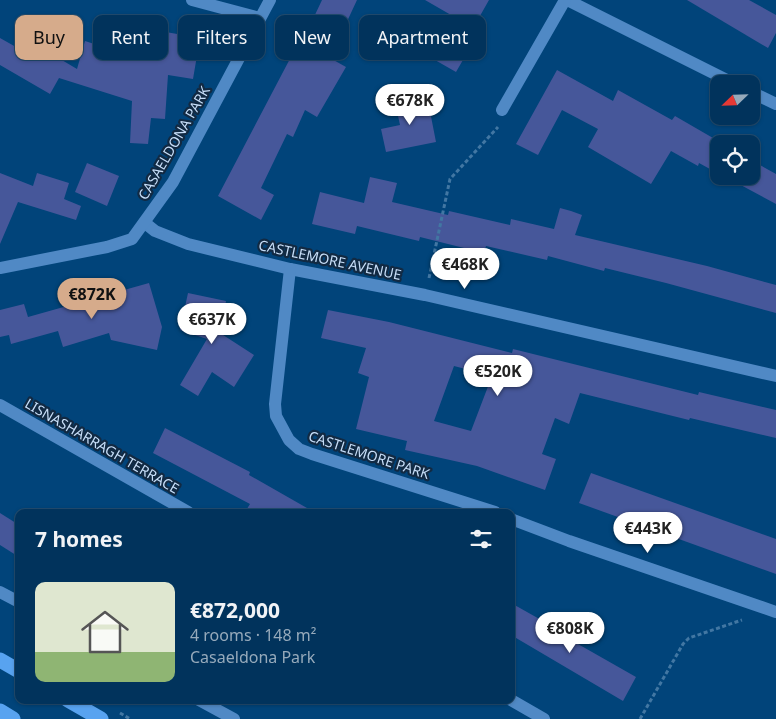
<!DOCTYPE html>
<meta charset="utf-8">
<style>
body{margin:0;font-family:"Noto Sans",sans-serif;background:#0b3b62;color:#f1f3f6;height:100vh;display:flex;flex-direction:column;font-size:19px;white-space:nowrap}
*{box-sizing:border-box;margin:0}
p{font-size:16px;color:#96aabb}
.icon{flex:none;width:28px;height:28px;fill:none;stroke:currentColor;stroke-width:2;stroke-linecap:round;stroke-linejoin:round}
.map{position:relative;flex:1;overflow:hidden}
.panel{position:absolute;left:15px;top:509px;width:500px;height:195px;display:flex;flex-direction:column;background:#01335c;border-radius:10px;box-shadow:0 1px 4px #0004,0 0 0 1px #234e72}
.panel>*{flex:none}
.hud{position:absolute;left:15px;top:15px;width:500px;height:45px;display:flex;gap:10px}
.needle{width:32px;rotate:247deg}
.controls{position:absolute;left:710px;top:75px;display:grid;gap:10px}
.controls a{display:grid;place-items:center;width:50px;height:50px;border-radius:10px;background:#01335c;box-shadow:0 1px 4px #0004,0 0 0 1px #234e72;font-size:25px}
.price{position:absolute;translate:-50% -42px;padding:0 11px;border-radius:18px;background:#fff;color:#222;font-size:16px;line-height:32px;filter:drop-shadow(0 1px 2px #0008)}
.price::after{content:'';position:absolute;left:50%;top:30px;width:15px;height:11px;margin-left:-8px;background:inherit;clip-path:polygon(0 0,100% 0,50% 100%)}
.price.selected{background:#d6ab8b;color:#111}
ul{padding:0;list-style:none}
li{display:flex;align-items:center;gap:15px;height:125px;padding:0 20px}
li span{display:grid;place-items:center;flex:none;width:140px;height:100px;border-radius:10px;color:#555}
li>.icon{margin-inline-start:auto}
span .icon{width:60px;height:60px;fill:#fffc;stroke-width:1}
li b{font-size:21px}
h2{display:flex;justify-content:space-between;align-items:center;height:60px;padding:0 20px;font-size:21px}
.tag{padding:0 18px;border-radius:10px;background:#01335c;box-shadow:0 1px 4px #0004,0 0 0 1px #234e72;font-size:18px;line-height:45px}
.tag.selected{background:#d6ab8b;color:#111}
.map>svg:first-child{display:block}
.building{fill:#46579a;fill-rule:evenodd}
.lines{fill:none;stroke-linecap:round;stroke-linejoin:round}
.path{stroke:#4277a3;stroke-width:3;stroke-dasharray:4 2.5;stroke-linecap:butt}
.minor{stroke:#5089c5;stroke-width:12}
.highway{stroke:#58a3f0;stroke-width:15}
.labels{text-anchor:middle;stroke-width:4.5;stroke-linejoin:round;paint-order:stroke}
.street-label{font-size:14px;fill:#c7def8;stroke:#122a43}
</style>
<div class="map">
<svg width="776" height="719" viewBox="0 0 776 719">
<rect width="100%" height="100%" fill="#01447a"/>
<g class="building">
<polygon points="322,0 357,0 330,58 346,67 317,117 305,110 293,137 287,134 261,188 274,195 261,220 218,196 293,53 296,55"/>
<polygon points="425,0 489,0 472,30 478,34 456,72 428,56 451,15"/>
<polygon points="687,0 749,0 776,15 776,33 768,48"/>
<polygon points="143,28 200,38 193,79 168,75 165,119 151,118 148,144 130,143 132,101 59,78 50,94 0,65 0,38 39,60 45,50 77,69 85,41 122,53 122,49 139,53"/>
<polygon points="557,70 613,101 618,90 672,120 675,116 713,138 712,139 721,144 719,144 719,174 699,163 698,166 671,151 651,184 588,147 598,129 562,110 538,155 516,144"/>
<polygon points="427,96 436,142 386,152 381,129 400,125 395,102"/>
<polygon points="751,160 776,174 776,204 724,176 751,176"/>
<polygon points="87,163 119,176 107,206 75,192"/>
<polygon points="0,173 33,186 37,173 69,183 64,199 81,206 76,220 18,202 0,244"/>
<polygon points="370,177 397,183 392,202 448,215 449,211 510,225 511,219 554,229 560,208 571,211 582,215 575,235 707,266 776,285 776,313 666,283 605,268 604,271 548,256 547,260 486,246 484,253 420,237 419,241 357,226 355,234 312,224 320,192 364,203"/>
<polygon points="149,283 162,327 157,350 111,340 109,333 63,347 58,331 11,344 9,335 0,337 0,310 24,304 28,317"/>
<polygon points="188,293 226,301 220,333 254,355 234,387 212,372 198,396 180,385 207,339 180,330"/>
<path d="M328,310l61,12 123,31 1,-4 185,46 1,-3 77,18v28l-86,-20 -1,2 -109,-27 -11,31 -14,-6 -13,36 14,5 -11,31 -68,-24 -72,-16 2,-9 -51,-12 13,-52 -11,-4 8,-25 -45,-10zM454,366l38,10 -21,55 -37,-10z"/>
<polygon points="165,428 250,472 249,475 314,512 245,512 250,504 153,453"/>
<polygon points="591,473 776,539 776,574 579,503"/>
<polygon points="0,513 19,525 19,557 0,545"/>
<polygon points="511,603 543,621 541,623 636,677 623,701 511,635"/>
</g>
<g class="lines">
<g class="path">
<polyline points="429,278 450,179 498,127"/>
<polyline points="120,713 130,719"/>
<polyline points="640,719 683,644 689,638 742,620"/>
</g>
<g class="minor">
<polyline points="192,0 260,18"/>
<polyline points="567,0 735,84"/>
<polyline points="751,92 776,104"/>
<polyline points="502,110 565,0"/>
<polyline points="145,223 155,231 188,244 290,269 425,295 776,376"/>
<polyline points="0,268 107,247 132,239 173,182 270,0"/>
<polyline points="290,269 275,404 276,416 289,440 299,449 312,454 495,512"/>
<polyline points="0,405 188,512"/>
<polyline points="511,519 569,541 776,612"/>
<polyline points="0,592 19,602"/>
<polyline points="199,700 234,719"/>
<polyline points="511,700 544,719"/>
</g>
<g class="highway">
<polyline points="0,660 19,671"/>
<polyline points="68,700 101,719"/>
<polyline points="0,711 13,719"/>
</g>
</g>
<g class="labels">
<g class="street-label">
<text transform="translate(174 143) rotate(-60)" y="5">CASAELDONA PARK</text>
<text transform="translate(330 260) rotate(12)" y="5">CASTLEMORE AVENUE</text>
<text transform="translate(102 446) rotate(30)" y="5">LISNASHARRAGH TERRACE</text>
<text transform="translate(369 455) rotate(18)" y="5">CASTLEMORE PARK</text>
</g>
</g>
</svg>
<div class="controls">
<a><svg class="needle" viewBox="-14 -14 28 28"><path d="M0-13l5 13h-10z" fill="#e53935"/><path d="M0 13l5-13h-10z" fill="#96aabb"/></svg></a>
<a><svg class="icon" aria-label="locate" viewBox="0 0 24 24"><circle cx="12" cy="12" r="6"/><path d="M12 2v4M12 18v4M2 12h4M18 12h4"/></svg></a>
</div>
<b class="price" style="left:410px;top:126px">€678K</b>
<b class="price" style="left:465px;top:290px">€468K</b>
<b class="price selected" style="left:92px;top:320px">€872K</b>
<b class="price" style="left:212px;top:345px">€637K</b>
<b class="price" style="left:498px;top:397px">€520K</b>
<b class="price" style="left:648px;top:554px">€443K</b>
<b class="price" style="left:570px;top:654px">€808K</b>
<div class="hud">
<a class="tag selected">Buy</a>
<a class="tag">Rent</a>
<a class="tag">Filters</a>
<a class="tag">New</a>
<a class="tag">Apartment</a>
</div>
<section class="panel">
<h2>7 homes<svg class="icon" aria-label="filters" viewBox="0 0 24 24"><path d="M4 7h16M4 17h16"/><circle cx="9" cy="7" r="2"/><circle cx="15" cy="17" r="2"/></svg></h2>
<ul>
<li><span style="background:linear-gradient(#dfe7d0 70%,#8fb573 0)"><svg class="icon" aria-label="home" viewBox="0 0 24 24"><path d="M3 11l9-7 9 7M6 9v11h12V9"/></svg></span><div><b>€872,000</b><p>4 rooms · 148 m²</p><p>Casaeldona Park</p></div></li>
</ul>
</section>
</div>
